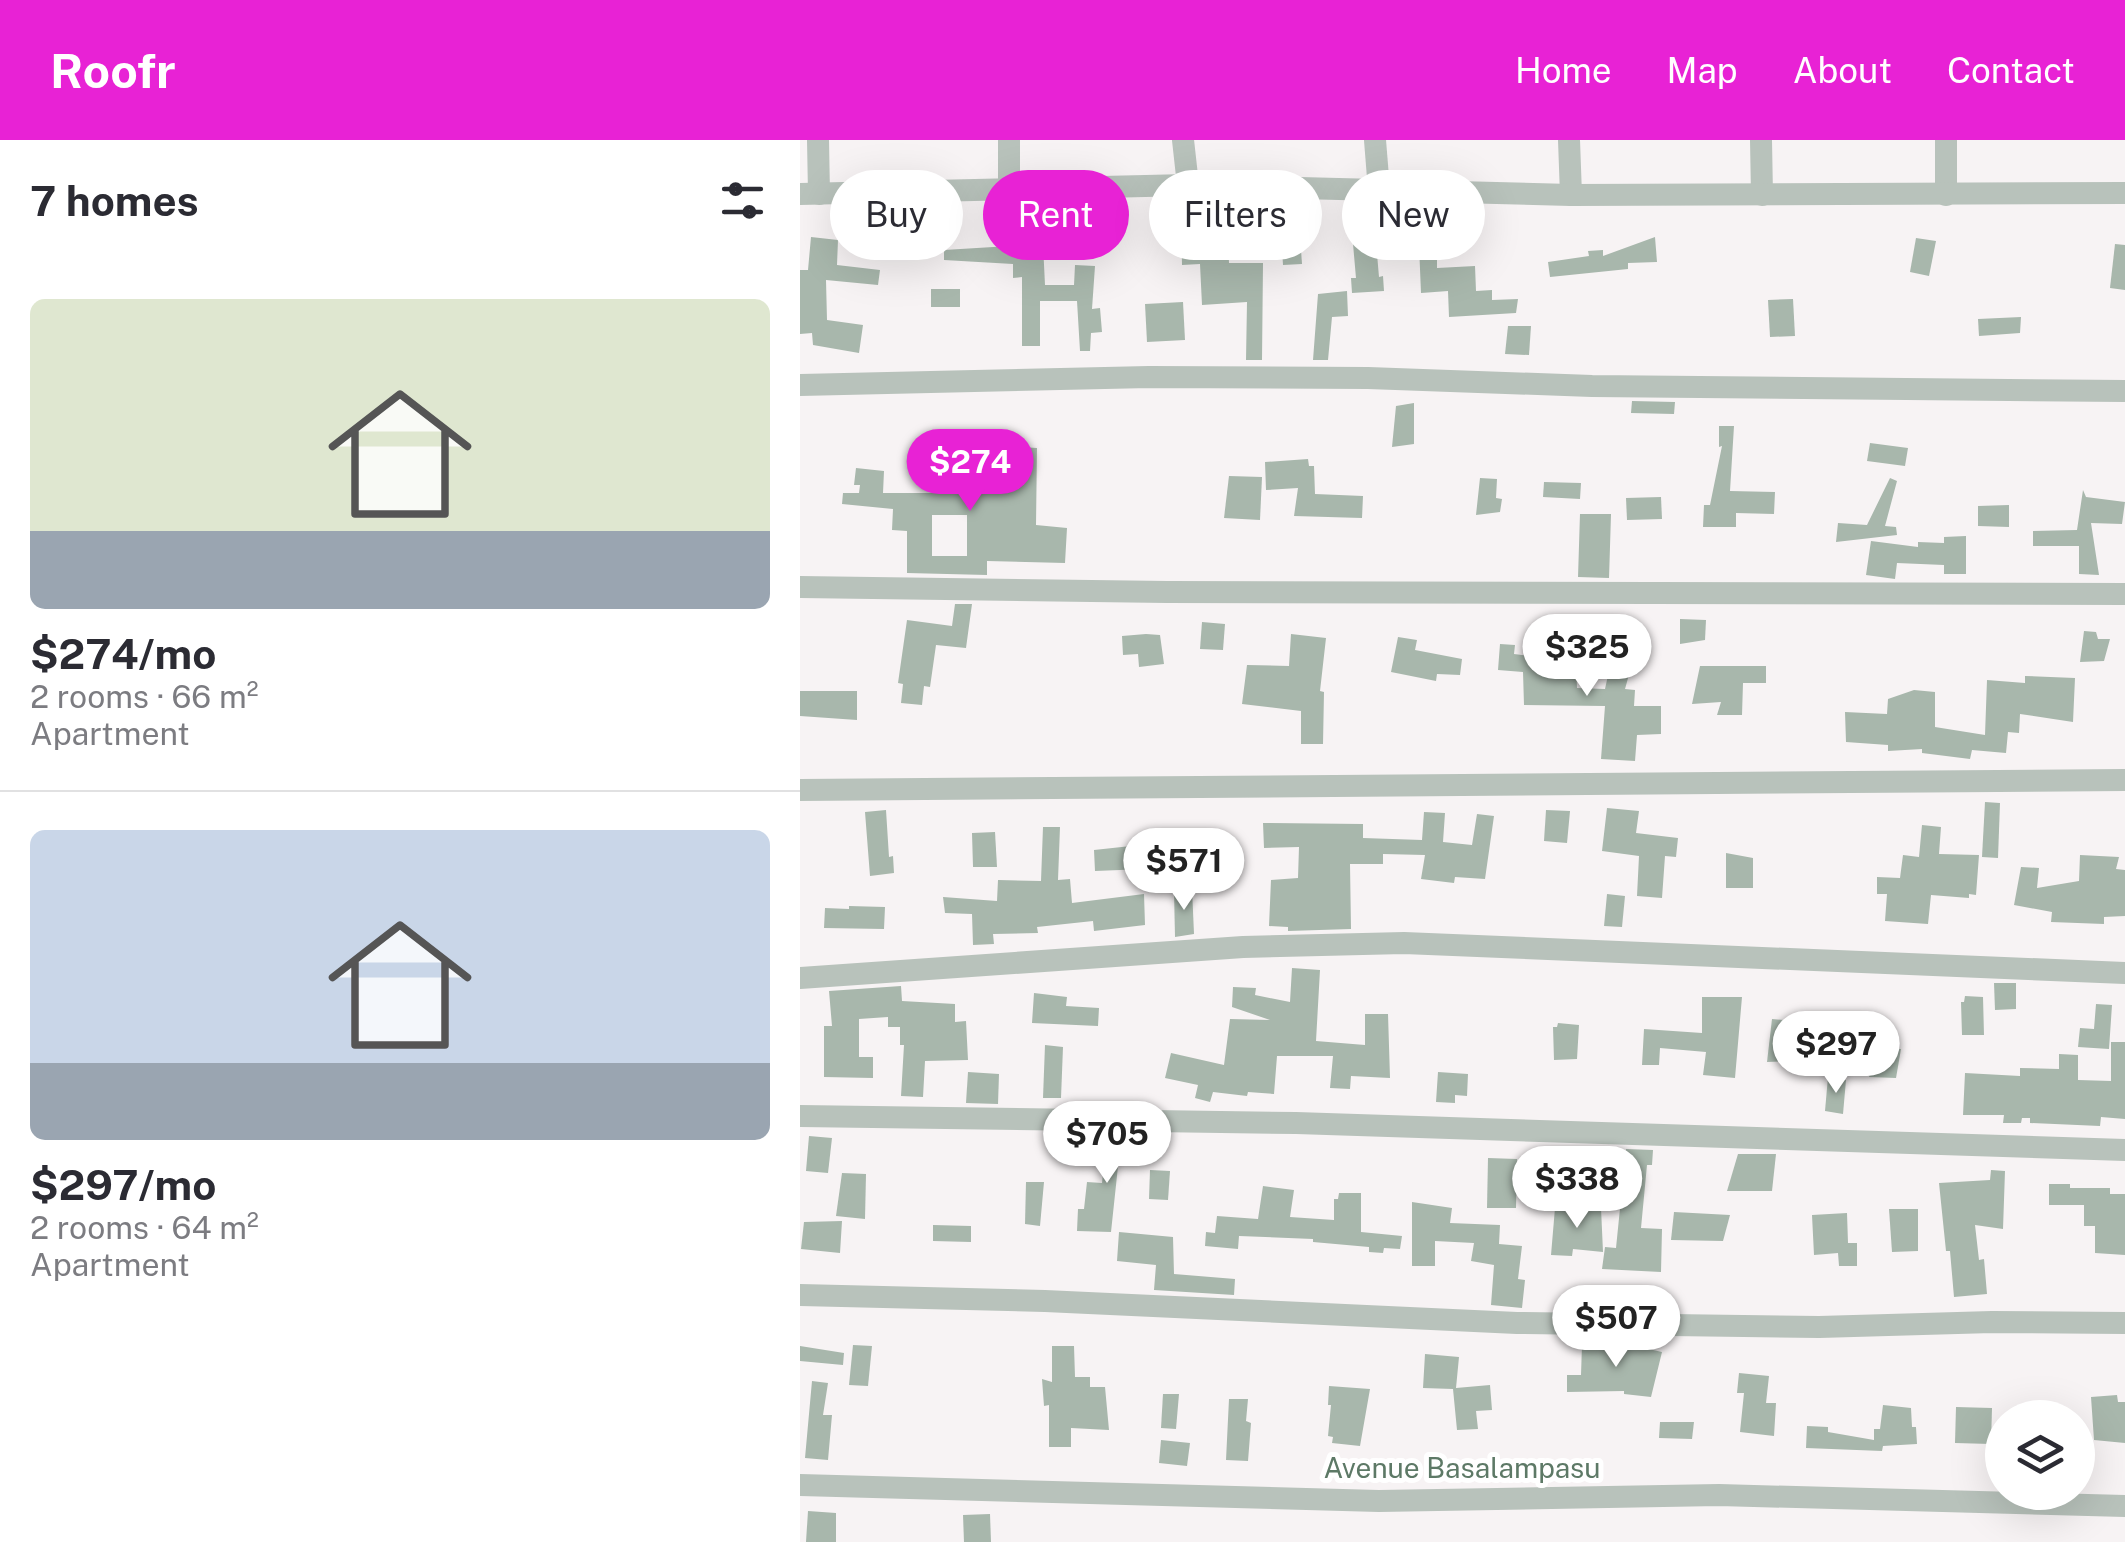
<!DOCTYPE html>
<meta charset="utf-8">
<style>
body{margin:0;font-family:"Public Sans",sans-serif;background:#f2f2f3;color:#2b2b33;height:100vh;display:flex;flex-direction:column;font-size:38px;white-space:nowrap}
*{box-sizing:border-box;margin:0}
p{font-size:32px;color:#7c7c81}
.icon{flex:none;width:55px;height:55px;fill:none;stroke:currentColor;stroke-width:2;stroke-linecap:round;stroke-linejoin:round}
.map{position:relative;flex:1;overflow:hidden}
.sheet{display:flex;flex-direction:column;background:#fff;width:800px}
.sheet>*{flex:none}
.top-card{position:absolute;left:30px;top:30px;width:950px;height:90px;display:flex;gap:20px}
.controls{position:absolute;left:1185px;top:1260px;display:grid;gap:20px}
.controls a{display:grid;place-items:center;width:110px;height:110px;border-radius:50%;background:#fff;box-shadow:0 10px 40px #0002;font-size:50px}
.price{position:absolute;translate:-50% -85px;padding:0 22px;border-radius:35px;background:#fff;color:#222;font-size:32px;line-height:65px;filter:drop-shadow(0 2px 5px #0008)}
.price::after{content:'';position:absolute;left:50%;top:60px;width:30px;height:22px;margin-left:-15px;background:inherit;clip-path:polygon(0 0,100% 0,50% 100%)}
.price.active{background:#e822d5;color:#fff}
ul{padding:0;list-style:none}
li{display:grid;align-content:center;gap:20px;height:530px;padding:0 30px}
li+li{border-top:2px solid #e1e1e2}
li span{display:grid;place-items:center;height:310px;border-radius:15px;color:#555}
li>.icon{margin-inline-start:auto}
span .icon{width:180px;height:180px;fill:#fffc;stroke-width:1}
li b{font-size:42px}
h2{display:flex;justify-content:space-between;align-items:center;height:120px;padding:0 30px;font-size:42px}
.chip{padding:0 35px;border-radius:45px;background:#fff;box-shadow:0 10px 40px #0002;font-size:35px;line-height:90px}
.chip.active{background:#e822d5;color:#fff}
header{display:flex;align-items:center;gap:60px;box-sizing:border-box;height:140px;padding:0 50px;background:#e822d5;color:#fff}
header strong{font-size:48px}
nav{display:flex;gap:55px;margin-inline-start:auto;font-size:35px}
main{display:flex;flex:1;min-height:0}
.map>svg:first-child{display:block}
.building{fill:#a8b7ac;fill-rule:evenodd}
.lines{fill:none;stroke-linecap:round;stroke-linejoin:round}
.street{stroke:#b8c2bb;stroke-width:22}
.labels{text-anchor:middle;stroke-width:10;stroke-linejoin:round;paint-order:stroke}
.street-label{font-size:28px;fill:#5d7966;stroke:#fff}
</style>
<header>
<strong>Roofr</strong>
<nav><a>Home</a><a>Map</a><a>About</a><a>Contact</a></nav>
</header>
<main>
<section class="sheet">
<h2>7 homes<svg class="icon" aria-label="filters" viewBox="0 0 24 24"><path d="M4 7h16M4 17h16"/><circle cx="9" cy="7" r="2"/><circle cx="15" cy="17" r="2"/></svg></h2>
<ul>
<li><span style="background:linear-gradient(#dfe7d0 75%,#9aa5b1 0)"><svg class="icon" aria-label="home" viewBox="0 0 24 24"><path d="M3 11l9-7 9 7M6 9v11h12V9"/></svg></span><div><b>$274/mo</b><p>2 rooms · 66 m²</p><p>Apartment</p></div></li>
<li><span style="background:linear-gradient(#c9d6e8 75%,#9aa5b1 0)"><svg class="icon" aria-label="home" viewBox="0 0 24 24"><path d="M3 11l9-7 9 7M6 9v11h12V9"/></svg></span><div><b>$297/mo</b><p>2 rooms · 64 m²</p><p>Apartment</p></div></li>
</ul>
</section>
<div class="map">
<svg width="1325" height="1402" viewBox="0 0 1325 1402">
<rect width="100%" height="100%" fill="#f7f3f4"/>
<g class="building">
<polygon points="381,79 427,79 429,123 463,123 462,220 446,220 447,162 402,165 400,124 382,125"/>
<polygon points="574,79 579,137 583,136 584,151 552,153 551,138 556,138 551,81"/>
<polygon points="499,80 502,124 483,125 480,81"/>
<polygon points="11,97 38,100 37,125 80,130 78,145 26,140 27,180 63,185 59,213 13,205 12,193 0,194 0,130 8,130"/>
<polygon points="855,97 857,122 828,123 828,129 750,137 748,122 789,116 788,111 803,110 803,116"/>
<polygon points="1116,98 1136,101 1129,136 1110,132"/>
<polygon points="243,104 245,145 274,145 275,125 295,126 292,169 300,168 302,192 291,193 290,211 280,211 277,161 240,161 240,206 222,206 222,137 213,138 213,124 144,120 144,110"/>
<polygon points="1315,104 1325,105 1325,150 1310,148"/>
<polygon points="619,105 637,105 637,128 675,126 676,151 692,150 692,160 718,159 716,173 649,177 648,151 621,153"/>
<rect x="131" y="149" width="29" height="18"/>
<polygon points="547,151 548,176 532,177 528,220 513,220 518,154"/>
<polygon points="993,159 995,196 970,197 968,160"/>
<polygon points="383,162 385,200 347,202 345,164"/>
<polygon points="1221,177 1220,193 1179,196 1178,179"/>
<polygon points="708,186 731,186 729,215 705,214"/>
<polygon points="832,261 875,262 874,274 831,273"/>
<polygon points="614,263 614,304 592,307 596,266"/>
<polygon points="919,286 934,286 930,351 975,352 974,374 936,373 936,387 903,387 904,365 910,365 922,306 919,307"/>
<polygon points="1070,303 1108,308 1105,326 1067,321"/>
<path d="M188,305l49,3 -1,77 31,3 -2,35 -78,-2v14l-80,-2v-42l-15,-1 1,-21 -51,-5 1,-11h16l1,-8h-6l2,-17 28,3 -1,22h58l1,-35 45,-3zM132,375h35v41h-35z"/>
<polygon points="508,319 509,326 514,326 515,354 563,356 562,378 494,376 498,348 466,350 465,322"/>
<polygon points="429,336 462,337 460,380 424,378"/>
<polygon points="680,338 697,339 696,358 702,359 700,372 676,375"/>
<polygon points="1090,338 1097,341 1085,386 1096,387 1097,395 1036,402 1038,383 1067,385"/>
<polygon points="744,342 781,343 780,359 743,357"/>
<polygon points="1283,350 1286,357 1325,362 1322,384 1291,383 1299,435 1279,434 1279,406 1233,406 1233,391 1277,390"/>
<polygon points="861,357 862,379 827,380 826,358"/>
<polygon points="1209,365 1209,387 1178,386 1178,366"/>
<polygon points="780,374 811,374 809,438 778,437"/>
<polygon points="1166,396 1166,434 1144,434 1144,425 1097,423 1095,439 1066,435 1071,401 1118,407 1118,402 1144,403 1144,397"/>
<polygon points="155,464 172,464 166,508 136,505 130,547 124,546 122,565 101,563 103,544 98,543 107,480 152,486"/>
<polygon points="880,479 906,480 905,500 880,504"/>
<polygon points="815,480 815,504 789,504 789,481"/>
<polygon points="402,482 425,484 423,510 400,509"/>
<polygon points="1284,491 1296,492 1298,499 1310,499 1304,521 1280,522"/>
<polygon points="346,494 360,495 364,524 339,527 338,514 323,515 322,496"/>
<polygon points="491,494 526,498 520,551 524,552 523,604 501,604 501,571 442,564 447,525 489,526"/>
<polygon points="598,497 617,500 615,510 662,519 660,535 637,534 636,541 591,532"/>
<polygon points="700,504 715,505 714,514 776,522 777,548 805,549 810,526 830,531 825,549 835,550 834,566 861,566 861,594 837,595 835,621 801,619 805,566 724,565 723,532 698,530"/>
<polygon points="900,526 966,526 966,543 943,543 942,575 917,575 921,562 892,564"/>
<polygon points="1225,536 1275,538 1273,582 1220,574 1219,593 1208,592 1206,613 1172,610 1170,619 1122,613 1122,609 1088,611 1088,605 1046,602 1045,572 1087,574 1088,559 1114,550 1135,552 1135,587 1185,595 1187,540 1225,543"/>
<polygon points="0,551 57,551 57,580 0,576"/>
<polygon points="1185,662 1200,663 1198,718 1182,717"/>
<polygon points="807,668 839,671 836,693 878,698 876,717 865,716 862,758 837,756 839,716 802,711"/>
<polygon points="86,670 89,717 93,716 94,733 70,736 65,672"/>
<polygon points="746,670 770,671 767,703 744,701"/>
<polygon points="624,672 645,673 643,702 672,705 677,674 694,676 685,739 655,737 654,743 621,739 625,715 583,714 583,724 550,724 551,789 488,791 488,787 469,786 471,740 498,738 499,707 464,708 463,683 563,684 563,698 622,700"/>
<polygon points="1122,685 1141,687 1139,714 1179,715 1176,755 1169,754 1169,758 1131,755 1128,784 1085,781 1087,754 1077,754 1077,737 1100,738 1103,715 1119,717"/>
<polygon points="243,687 260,687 258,740 270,739 272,763 344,754 345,785 294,791 293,781 237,787 238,793 193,794 194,804 173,805 172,774 145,773 143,757 197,761 198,740 241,741"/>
<polygon points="195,692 197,727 173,727 172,693"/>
<polygon points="331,706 332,712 342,710 345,729 295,731 294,710"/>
<polygon points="926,713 953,718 953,748 926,748"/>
<polygon points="1280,715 1319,717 1316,729 1325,730 1325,776 1304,777 1304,784 1251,782 1252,772 1214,765 1221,727 1239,728 1237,748 1279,741"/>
<polygon points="392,748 394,794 375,797 374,751"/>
<polygon points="807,754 825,756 822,787 804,786"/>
<polygon points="49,766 85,767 84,789 24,788 25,768 49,769"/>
<polygon points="492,828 520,830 516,901 565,905 565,874 588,874 590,938 551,936 550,949 530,948 533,916 477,916 474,954 448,952 447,956 413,952 410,962 395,958 398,945 365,938 371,913 424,925 430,879 470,880 432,867 433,847 456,848 455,855 490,862"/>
<polygon points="1194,843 1216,843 1216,869 1195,870"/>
<polygon points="101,846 102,861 155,864 155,882 166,881 168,920 125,921 123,957 101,956 104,905 100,905 100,887 88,887 88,877 59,879 59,917 73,917 73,938 24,937 24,886 32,886 29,851"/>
<polygon points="234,853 267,857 266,866 299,868 298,886 232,883"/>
<polygon points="1165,856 1183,857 1184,895 1162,895 1161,862 1164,862"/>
<polygon points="902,857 942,857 935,938 903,935 906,912 860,908 859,925 842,925 844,889 902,893"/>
<polygon points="1296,864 1312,865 1309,909 1278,907 1280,888 1294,889"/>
<polygon points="972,879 995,881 994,921 967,922"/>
<polygon points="758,883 779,885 777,919 754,920 753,887 757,887"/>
<polygon points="1311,902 1325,902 1325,979 1301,977 1300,986 1230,983 1230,978 1222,978 1221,983 1203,983 1204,975 1163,975 1165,933 1220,936 1220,928 1259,929 1259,914 1278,915 1278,940 1311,941"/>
<polygon points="245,905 263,907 261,958 243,958"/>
<polygon points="1076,908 1101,909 1096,938 1069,937"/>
<polygon points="168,932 199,934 198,964 166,963"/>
<polygon points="638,932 668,934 667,956 655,955 655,963 636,962"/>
<polygon points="1028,937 1046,940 1043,974 1025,971"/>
<polygon points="307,995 343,999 341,1020 319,1017 311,1092 277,1091 278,1069 284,1069 287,1042 302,1043"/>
<polygon points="9,996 32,998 28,1033 6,1031"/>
<polygon points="826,1009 853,1010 852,1025 847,1025 841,1088 862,1089 861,1132 802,1129 805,1107 816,1108"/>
<polygon points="938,1014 976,1014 972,1051 927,1051"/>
<polygon points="688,1018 717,1019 716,1068 687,1068"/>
<polygon points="350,1030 370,1031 368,1060 349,1059"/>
<polygon points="1191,1030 1205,1031 1203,1089 1175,1085 1179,1120 1184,1119 1187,1154 1154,1157 1150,1111 1146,1111 1139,1043 1190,1040"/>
<polygon points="42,1033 66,1034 65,1079 36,1076"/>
<polygon points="226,1042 244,1042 240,1086 225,1084"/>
<polygon points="1249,1044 1270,1044 1270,1048 1310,1048 1310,1054 1325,1054 1325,1115 1295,1113 1295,1086 1284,1086 1284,1065 1249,1065"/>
<polygon points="463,1046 494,1050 490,1077 534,1080 534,1059 538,1059 539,1053 561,1053 561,1092 602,1096 600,1109 584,1108 583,1113 569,1112 569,1107 513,1102 513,1099 439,1096 438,1109 405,1106 406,1092 415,1093 417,1076 458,1079"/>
<polygon points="612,1062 652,1068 650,1083 700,1085 699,1104 722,1106 718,1139 725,1140 722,1168 691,1165 694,1125 671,1121 674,1103 635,1101 635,1126 612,1126"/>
<polygon points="755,1068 801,1068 803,1112 773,1109 772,1116 751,1115"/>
<polygon points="1089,1069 1118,1069 1118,1111 1092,1112"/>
<polygon points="874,1072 930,1075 923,1101 871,1100"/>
<polygon points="1047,1073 1048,1103 1057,1103 1057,1126 1039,1126 1038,1113 1014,1115 1012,1075"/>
<polygon points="42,1081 40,1113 1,1109 4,1082"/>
<polygon points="133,1085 171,1086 171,1102 133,1101"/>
<polygon points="319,1092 373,1097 374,1134 435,1139 434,1155 354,1150 356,1125 317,1121"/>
<polygon points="53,1205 72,1206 68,1246 49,1245"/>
<polygon points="782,1205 831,1205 862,1212 851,1257 824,1254 824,1251 767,1252 767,1235 781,1235"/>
<polygon points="0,1206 44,1213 43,1225 0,1221"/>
<polygon points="252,1206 274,1206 275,1237 290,1237 290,1247 305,1247 309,1290 271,1288 271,1307 249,1307 249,1265 244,1266 242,1239 252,1242"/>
<polygon points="625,1214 659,1217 656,1248 690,1245 692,1270 676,1271 678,1289 657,1290 653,1249 623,1248"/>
<polygon points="939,1233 969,1236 966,1263 976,1263 974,1296 940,1292 944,1253 937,1253"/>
<polygon points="12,1241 28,1243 23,1275 32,1275 28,1320 5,1318"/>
<polygon points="529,1246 570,1249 560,1306 532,1303 533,1297 528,1296 531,1265 528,1265"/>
<polygon points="363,1254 379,1254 376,1289 361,1288"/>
<polygon points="1317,1255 1318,1262 1325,1262 1325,1303 1294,1300 1291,1257"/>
<polygon points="429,1259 448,1259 446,1281 451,1283 448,1321 426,1320"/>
<polygon points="1083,1265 1111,1268 1112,1287 1116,1287 1117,1304 1083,1306 1082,1311 1006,1308 1007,1286 1028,1287 1028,1292 1074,1300 1074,1289 1080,1289"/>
<polygon points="1156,1267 1192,1268 1191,1304 1155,1303"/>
<polygon points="860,1282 894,1282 892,1299 859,1298"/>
<polygon points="361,1300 390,1303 387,1326 359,1323"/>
<polygon points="8,1371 36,1373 36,1402 6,1402"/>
<polygon points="190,1374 191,1402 164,1402 163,1375"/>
</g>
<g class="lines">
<g class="street">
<polyline points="18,0 19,54"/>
<polyline points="383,0 388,45"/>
<polyline points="575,0 579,50"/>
<polyline points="769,0 771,55"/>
<polyline points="961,0 962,55"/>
<polyline points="1146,0 1146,55"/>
<polyline points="209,51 209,0"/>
<polyline points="0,54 388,45 771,55 1325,53"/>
<polyline points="0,245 349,237 568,238 792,246 1325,251"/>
<polyline points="0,447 367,452 1325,454"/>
<polyline points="0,650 1325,640"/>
<polyline points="0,838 443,807 604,803 1325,833"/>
<polyline points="0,976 496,983 1325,1010"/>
<polyline points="0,1155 245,1161 717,1183 1019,1187 1192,1182 1325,1183"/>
<polyline points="0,1345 579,1361 919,1355 1325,1366"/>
</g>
</g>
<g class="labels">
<g class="street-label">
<text x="662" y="1338">Avenue Basalampasu</text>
</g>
</g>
</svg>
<div class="controls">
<a><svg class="icon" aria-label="layers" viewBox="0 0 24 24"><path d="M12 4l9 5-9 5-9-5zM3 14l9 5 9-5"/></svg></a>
</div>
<b class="price active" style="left:170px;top:374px">$274</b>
<b class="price" style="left:787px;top:559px">$325</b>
<b class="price" style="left:384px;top:773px">$571</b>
<b class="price" style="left:1036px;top:956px">$297</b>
<b class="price" style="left:307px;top:1046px">$705</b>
<b class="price" style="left:777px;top:1091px">$338</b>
<b class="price" style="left:816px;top:1230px">$507</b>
<div class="top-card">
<a class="chip">Buy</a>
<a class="chip active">Rent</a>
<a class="chip">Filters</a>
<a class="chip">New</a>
</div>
</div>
</main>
